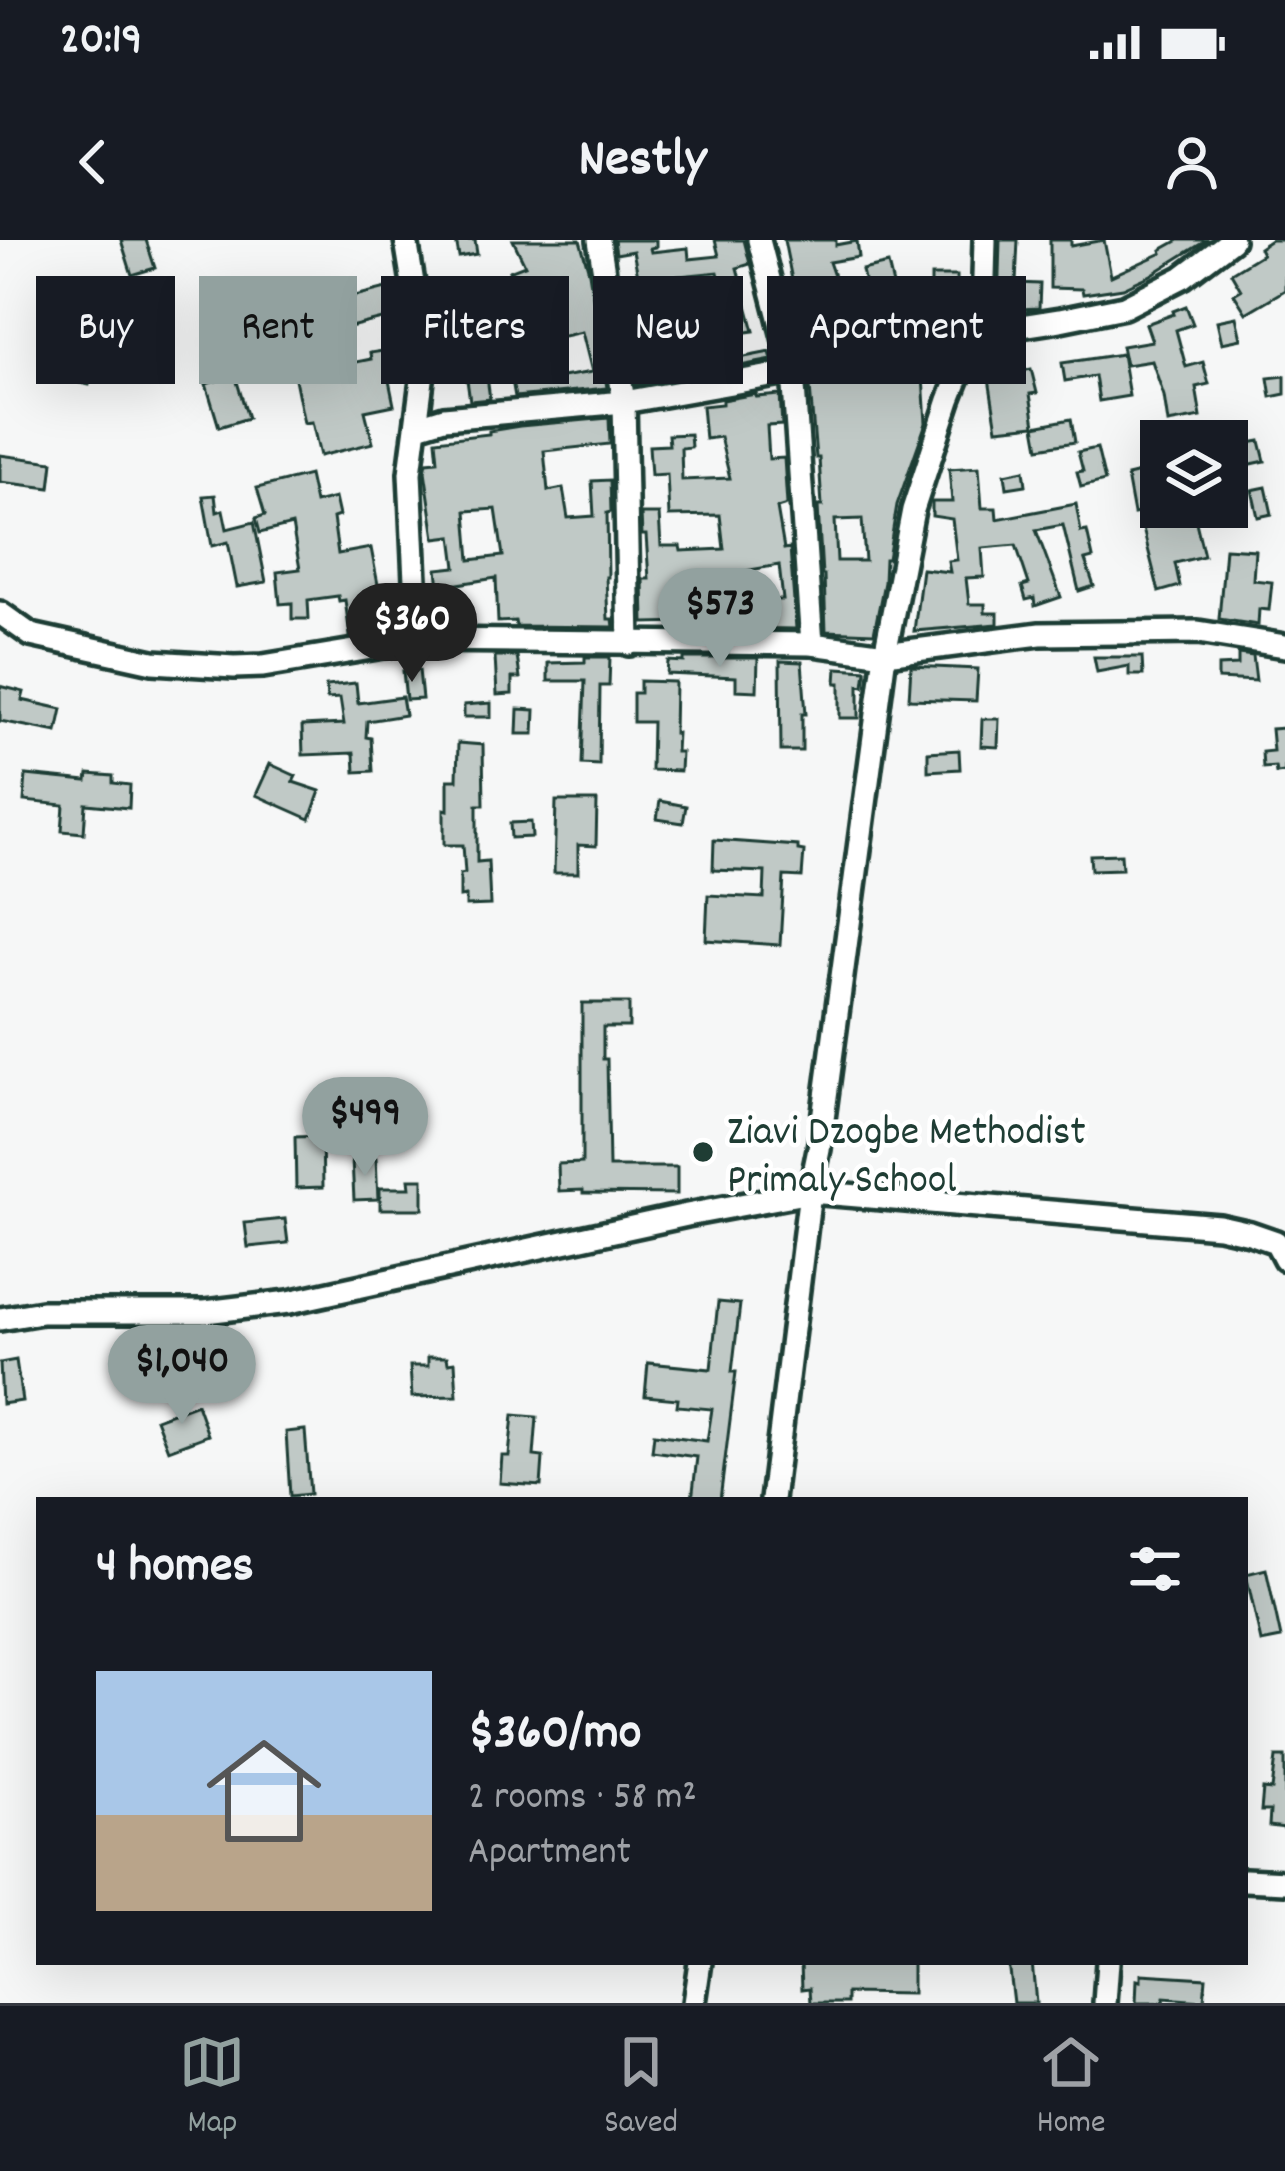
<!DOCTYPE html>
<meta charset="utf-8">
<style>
body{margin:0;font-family:Dekko,sans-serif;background:#242831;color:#f1f3f6;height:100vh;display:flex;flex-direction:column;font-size:45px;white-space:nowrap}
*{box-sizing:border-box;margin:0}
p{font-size:39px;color:#9ea1a6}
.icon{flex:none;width:66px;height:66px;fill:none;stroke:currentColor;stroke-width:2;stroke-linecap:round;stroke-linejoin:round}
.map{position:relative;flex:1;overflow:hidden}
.panel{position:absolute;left:36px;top:1257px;width:1212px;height:468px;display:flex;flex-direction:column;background:#171b24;border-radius:0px;box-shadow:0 12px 48px #0002}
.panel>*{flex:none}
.banner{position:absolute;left:36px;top:36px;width:1215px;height:108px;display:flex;gap:24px}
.controls{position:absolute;left:1140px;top:180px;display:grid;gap:24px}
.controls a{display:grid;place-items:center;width:108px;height:108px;border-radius:0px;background:#171b24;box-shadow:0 12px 48px #0002;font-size:60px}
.price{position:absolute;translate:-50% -102px;padding:0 27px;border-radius:42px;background:#92a19f;color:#111;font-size:39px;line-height:78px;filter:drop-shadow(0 3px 6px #0008)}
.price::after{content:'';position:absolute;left:50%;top:72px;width:36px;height:27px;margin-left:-18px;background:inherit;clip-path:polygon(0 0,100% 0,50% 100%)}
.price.selected{background:#222;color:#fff}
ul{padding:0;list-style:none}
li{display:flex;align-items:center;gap:36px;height:300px;padding:0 60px}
li span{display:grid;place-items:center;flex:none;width:336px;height:240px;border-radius:0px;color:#555}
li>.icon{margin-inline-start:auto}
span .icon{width:144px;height:144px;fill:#fffc;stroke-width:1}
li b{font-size:51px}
h2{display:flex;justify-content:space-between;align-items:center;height:144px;padding:0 60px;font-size:51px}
.chip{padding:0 42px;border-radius:0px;background:#171b24;box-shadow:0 12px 48px #0002;font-size:42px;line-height:108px}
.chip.selected{background:#92a19f;color:#111}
.status{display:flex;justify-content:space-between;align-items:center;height:84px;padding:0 60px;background:#171b24;direction:ltr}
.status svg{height:33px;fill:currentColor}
header{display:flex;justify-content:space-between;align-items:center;height:156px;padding:0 60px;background:#171b24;font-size:54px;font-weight:800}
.dock{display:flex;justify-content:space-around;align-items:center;height:168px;border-top:3px solid #363941;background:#171b24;font-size:33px;color:#9ea1a6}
.dock a{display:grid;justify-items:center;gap:6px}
.dock .selected{color:#92a19f}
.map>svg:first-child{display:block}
.building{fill:#c0c9c6;stroke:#1f3d34;stroke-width:3;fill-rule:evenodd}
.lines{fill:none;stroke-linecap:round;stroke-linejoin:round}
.minor-casing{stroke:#1f3d34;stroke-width:30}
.minor{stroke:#fff;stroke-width:21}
.poi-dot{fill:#1f3d34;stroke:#fff;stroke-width:4.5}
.labels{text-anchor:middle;stroke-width:9;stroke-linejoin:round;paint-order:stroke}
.poi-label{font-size:42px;fill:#1f3d34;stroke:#fff;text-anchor:start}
</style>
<div class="status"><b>20:19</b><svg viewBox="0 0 49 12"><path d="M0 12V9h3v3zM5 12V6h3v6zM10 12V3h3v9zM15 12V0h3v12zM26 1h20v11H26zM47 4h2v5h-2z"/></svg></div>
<header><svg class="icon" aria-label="back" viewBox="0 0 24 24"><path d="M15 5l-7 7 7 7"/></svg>Nestly<svg class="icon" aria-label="person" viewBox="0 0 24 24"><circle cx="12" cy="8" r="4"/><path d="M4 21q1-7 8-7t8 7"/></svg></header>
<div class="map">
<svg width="1285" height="1763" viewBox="0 0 1285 1763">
<rect width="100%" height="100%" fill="#f6f7f7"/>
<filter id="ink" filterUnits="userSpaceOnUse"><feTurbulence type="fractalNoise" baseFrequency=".00833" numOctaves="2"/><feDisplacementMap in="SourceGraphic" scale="24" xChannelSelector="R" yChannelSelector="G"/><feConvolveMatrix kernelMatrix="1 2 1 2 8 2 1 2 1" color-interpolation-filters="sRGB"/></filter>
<g filter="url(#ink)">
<g class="building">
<polygon points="121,0 146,0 155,28 132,35"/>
<polygon points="456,0 475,0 477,14 459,17"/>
<polygon points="513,0 580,0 589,32 607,148 515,157 507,112 549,104 556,138 592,132 582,92 555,98 540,33 514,44 509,31 525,25"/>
<polygon points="614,0 656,0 656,7 650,8 651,12 688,8 689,19 719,16 715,0 744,0 750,24 737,28 754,91 703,98 700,83 730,79 718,32 678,36 683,72 639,80 636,61 643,60 633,11 616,14"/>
<polygon points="784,0 836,0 836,5 857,1 859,17 829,22 844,65 868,58 862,30 888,24 900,75 867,83 871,98 809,113 806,104 811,103 807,83 799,84 797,81 785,42 792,40"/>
<polygon points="1000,0 1018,0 1016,43 1040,44 1039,68 998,70"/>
<polygon points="1050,0 1071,0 1071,6 1104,0 1111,36 1162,13 1161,10 1179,0 1207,0 1151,35 1123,48 1083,54 1082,49 1050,48"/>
<polygon points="1271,0 1285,0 1285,50 1246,73 1234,54 1241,50 1231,33 1262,14 1259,8"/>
<polygon points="931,36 957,36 957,51 969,51 966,76 919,76 919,50 931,50"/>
<polygon points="398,45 403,74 342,89 335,61"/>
<polygon points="504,46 509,72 479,77 479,82 436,90 433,72 482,63 479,51"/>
<polygon points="1186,66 1193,84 1176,90 1186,127 1203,122 1209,144 1196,147 1201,177 1168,183 1164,156 1152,121 1126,125 1122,106 1152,101 1146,84 1174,74 1173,71"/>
<polygon points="229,69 234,91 216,95 210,74"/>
<polygon points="1236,77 1241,99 1222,103 1217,81"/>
<polygon points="265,79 271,101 245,107 240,86"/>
<polygon points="649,81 654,104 637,107 633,84"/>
<polygon points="83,101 98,104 89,145 76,142"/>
<polygon points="383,111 394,165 365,171 373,203 320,216 312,182 304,183 293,129 307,126 308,132 371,119 370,113"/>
<polygon points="770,112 772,120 719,130 719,122"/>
<polygon points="1122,114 1129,156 1099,161 1095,136 1065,141 1062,123"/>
<polygon points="484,115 490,159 470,161 466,133 461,133 459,120"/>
<polygon points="695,121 697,134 636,145 635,135"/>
<path d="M879,129l2,5 32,-3 1,7 9,-1 3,46 -29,82 -9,54h-3l-1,23 -10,51 -48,-2 -2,-56h-2l-3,-51 -1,-18h4l-3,-48h-3l-6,-71 41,-5 -1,-7zM862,279l3,42h-28l-2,-41z"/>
<polygon points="1031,129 1037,153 1030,154 1035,185 997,189 989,139"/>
<polygon points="235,135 248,178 219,187 206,144"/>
<polygon points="1285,136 1285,154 1271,157 1268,138"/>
<path d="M756,154v3l24,-2 2,30 -15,1 2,33 15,-1 3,47 -10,3 7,41 6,-1 6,81 -64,-1v-7l-88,2 -1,-44h6l-3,-44h-4l-1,-21h18l2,32h19l1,5 43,-2 -4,-34 -51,1 -2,-42 -16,1 -2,-29 20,-1 -1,-10 22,-1 1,13 -10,1 1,32 48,-2 -10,-41 -15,2 -3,-33 20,-2v-4zM779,325l4,35h-43l-1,-28z"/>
<path d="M609,178l1,26 -66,7 4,40 15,-3 5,30 26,-2 -2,-35 18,-1 1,32 -4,1 1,64h-2l2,42h5l1,8 -98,-1 -1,-5 -17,1 -2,-44 -57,9 -2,-18 19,-2 -4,-31 -17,2 -10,-67 2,-9 11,-1 -2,-21 53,-6v-3l31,-5zM496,269l7,47 -33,4 -4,-49z"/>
<polygon points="1071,179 1075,202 1039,208 1035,186"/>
<polygon points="1260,201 1265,221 1238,227 1233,206"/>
<polygon points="1097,208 1105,241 1081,247 1077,232 1083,231 1078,212"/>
<polygon points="0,215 53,222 50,248 0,242"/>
<polygon points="979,227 982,268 996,268 997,279 1076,264 1081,292 1087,291 1093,318 1085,320 1094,346 1079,351 1063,285 1036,290 1061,357 1035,366 1034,358 1026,360 1022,346 1029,344 1016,305 982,308 984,337 966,338 969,364 985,364 985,373 998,373 998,384 914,391 922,329 950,332 948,321 957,320 952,279 932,276 932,262 952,262 949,229"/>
<polygon points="1024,230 1026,245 1007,248 1005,234"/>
<polygon points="1152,230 1163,283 1195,278 1204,316 1175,323 1180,346 1159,352 1139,273 1134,274 1127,236"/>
<polygon points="309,235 315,263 335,258 339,276 333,278 338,314 371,308 379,350 400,347 401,366 362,372 365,394 350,396 345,360 339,361 338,356 308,360 309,379 292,379 292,363 280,364 277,332 300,329 292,285 260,293 256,278 265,275 257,248"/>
<polygon points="1266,247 1272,274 1258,277 1252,250"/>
<polygon points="215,255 217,272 223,270 227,289 254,282 266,342 237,347 228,302 212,306 203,256"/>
<polygon points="1225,308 1255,310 1253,340 1272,342 1269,370 1259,369 1258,385 1219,379"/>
<polygon points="1238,414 1253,416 1256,441 1218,439 1218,426 1238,425"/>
<polygon points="495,416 517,416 520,438 512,438 512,454 497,455"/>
<polygon points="585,417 610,417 609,446 600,446 599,525 582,524 585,441 548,441 548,423 585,422"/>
<polygon points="1094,417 1142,417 1143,435 1129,435 1129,426 1097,432"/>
<polygon points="684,418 758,418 757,451 736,450 736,437 667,434 668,421 684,422"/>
<polygon points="780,421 802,422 806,474 802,474 802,511 781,511"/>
<polygon points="911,426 978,429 976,461 909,459"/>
<polygon points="837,428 866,430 864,446 859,445 859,478 840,478 840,443 836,443"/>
<polygon points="419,430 422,459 406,460 403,431"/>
<polygon points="640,441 675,442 674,493 677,493 676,512 681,512 680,531 651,530 652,482 633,482 633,453 640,453"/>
<polygon points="356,443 358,463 402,457 405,475 367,481 366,497 371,498 373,531 355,532 354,513 303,515 302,486 344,484 340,458 327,459 326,446"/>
<polygon points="0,446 24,452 22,460 62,469 57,492 0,481"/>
<polygon points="491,463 491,477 464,477 464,465"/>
<polygon points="518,469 535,470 534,494 517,494"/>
<polygon points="982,479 999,479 998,507 981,506"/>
<polygon points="1284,488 1285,532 1276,533 1275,527 1263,528 1262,512 1273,511 1271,489"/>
<polygon points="458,503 483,505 484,565 477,565 477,622 488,621 490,665 466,666 466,656 460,657 460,634 465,633 463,605 444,605 444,569 448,570 448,540 457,540"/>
<polygon points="959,510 960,529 928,531 928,512"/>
<polygon points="270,524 296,536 293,542 320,551 310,579 256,555"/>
<polygon points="88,534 113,536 113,543 130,545 129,568 86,564 84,593 62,591 64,565 24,561 26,535 87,541"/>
<polygon points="556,561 597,561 596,606 578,605 578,633 554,633"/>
<polygon points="660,561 686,566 683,583 657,579"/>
<polygon points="531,582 532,597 511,598 510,583"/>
<polygon points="714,600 798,606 798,610 804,611 802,637 784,636 780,705 706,700 708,655 764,658 765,632 713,630"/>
<polygon points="1121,614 1122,629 1091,630 1090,615"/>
<polygon points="582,763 629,763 629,787 603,787 603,819 607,819 609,927 677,927 677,954 583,953 583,950 559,951 558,924 582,923"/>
<polygon points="322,896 323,947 296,948 295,897"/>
<polygon points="376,918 378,959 354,960 352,919"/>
<polygon points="409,939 423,939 423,969 380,969 380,948 410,948"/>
<polygon points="285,979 288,1003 248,1007 245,983"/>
<polygon points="718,1062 740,1064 732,1132 736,1132 720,1260 692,1260 697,1217 652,1211 654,1194 707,1201 712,1169 677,1166 678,1159 645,1156 648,1123 711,1129"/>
<polygon points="428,1117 447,1117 448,1123 455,1122 457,1156 412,1157 410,1126 428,1126"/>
<polygon points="16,1120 22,1161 2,1164 0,1123"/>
<polygon points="197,1164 208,1195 168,1210 156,1179"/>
<polygon points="513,1175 537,1177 534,1216 543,1217 541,1246 500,1243 502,1216 509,1216"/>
<polygon points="305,1190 310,1254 290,1256 286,1192"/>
<polygon points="1266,1329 1281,1398 1261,1402 1246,1334"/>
<polygon points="1276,1517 1285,1517 1285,1588 1269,1586 1270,1571 1261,1571 1263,1549 1272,1550"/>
<polygon points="801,1722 912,1722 912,1754 847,1753 847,1763 811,1763 810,1748 802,1749"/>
<polygon points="1008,1722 1032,1722 1036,1763 1013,1763"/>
<polygon points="1141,1734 1206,1738 1204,1761 1164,1758 1163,1763 1136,1763 1137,1740 1141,1741"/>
</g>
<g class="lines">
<defs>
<g id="minor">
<polyline points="406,0 425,117 410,233 417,384 420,400"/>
<polyline points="599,0 624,162 629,404"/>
<polyline points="759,0 793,132 976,93 1060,80 1124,67 1183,37 1232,0"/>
<polyline points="418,186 444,178 624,162 793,132 812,404"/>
<polyline points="0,373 31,395 153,422 234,427 263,426 420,400 812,404 885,414 1040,394 1198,392 1285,406"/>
<polyline points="0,1079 42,1072 205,1072 289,1062 687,975 810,952 1219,986 1250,993 1276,1002 1285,1019"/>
<polyline points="772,1260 810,952 819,909 885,414 913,270 949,160 983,74 985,0"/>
<polyline points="1245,1640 1285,1642"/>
<polyline points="694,1763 700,1722"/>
<polyline points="1105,1763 1108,1722"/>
</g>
</defs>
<use href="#minor" class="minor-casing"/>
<use href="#minor" class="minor"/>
</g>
</g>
<circle class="poi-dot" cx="703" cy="912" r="12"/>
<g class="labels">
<g class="poi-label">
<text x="727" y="903">Ziavi Dzogbe Methodist<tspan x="727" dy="48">Primaly School</tspan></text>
</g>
</g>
</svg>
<div class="controls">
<a><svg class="icon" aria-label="layers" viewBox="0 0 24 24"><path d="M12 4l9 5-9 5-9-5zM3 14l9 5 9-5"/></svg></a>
</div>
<b class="price" style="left:720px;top:430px">$573</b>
<b class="price selected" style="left:412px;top:445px">$360</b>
<b class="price" style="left:365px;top:939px">$499</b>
<b class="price" style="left:182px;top:1187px">$1,040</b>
<div class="banner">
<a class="chip">Buy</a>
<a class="chip selected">Rent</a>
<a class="chip">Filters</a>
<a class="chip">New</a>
<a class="chip">Apartment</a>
</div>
<section class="panel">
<h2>4 homes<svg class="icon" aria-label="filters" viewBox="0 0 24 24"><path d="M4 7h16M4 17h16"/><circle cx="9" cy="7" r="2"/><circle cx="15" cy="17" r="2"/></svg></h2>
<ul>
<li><span style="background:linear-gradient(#a9c7e8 60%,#b9a48a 0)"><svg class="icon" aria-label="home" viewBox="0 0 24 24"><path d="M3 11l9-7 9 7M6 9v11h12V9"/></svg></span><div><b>$360/mo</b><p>2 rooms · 58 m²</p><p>Apartment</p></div></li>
</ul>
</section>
</div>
<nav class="dock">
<a class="selected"><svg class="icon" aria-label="map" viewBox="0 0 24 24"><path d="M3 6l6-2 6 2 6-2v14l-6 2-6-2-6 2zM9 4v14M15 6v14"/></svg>Map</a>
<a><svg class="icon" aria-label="saved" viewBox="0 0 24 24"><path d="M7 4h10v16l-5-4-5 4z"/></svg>Saved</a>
<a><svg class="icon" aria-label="home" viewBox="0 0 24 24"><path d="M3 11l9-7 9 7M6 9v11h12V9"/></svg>Home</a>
</nav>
